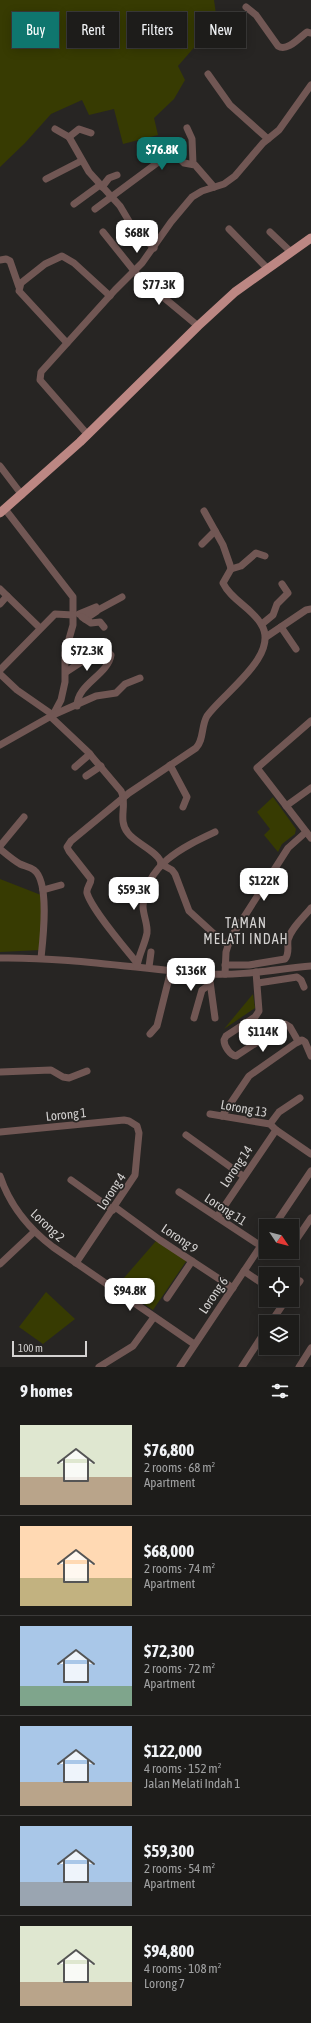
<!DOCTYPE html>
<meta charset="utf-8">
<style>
body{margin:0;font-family:"Asap Condensed",sans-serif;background:#252523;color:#f1f3f6;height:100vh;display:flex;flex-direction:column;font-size:15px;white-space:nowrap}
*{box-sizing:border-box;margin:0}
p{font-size:13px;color:#a0a1a2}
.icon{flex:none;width:22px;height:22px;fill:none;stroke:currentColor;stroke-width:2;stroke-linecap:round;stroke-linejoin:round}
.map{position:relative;height:1367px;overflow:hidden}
.side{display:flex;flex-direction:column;background:#1d1c1a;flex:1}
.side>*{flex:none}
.top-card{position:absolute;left:12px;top:12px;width:287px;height:36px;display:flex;gap:8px}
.needle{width:26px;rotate:125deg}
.fabs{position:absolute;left:259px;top:1219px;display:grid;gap:8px}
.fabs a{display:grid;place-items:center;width:40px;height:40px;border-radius:0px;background:#1d1c1a;box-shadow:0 2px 10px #0003,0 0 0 1px #3b3a39;font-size:20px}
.scale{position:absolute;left:12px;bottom:10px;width:75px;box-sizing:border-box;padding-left:4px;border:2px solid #d4d2d1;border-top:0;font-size:11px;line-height:14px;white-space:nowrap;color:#d4d2d1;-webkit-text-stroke:3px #272523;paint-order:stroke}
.price{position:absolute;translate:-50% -34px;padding:0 9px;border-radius:8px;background:#fff;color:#222;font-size:13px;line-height:26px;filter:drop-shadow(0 1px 2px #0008)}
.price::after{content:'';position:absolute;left:50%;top:24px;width:12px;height:9px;margin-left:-6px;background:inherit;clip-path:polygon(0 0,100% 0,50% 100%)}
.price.on{background:#0f766e;color:#fff}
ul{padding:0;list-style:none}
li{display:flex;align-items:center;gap:12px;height:100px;padding:0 20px}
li+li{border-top:1px solid #3b3a39}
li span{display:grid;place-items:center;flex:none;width:112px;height:80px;border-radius:0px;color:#555}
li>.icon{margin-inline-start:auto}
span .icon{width:48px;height:48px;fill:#fffc;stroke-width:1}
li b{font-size:17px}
h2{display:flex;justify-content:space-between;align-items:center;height:48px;padding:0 20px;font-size:17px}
.pill{padding:0 14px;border-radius:0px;background:#1d1c1a;box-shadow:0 2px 10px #0003,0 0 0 1px #3b3a39;font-size:14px;line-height:36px}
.pill.on{background:#0f766e;color:#fff}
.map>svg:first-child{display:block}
.green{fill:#373b02}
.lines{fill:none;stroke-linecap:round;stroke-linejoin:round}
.minor{stroke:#715754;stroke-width:7}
.major{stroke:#bc8783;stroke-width:9}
.labels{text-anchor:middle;stroke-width:3.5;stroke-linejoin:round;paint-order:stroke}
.street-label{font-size:13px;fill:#d4d2d1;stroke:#272523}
.neighbourhood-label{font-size:14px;letter-spacing:1px;fill:#d4d2d1;stroke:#272523}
</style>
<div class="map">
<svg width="311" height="1367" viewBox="0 0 311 1367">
<rect width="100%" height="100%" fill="#272523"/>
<g class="green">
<polygon points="0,0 214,0 217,21 178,66 185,80 174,99 154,118 158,135 123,144 114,109 89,115 82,100 51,114 25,143 0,167"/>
<polygon points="273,797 296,829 295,834 282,844 278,852 264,835 270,829 257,812"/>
<polygon points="0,879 41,895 42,919 41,950 0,952"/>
<polygon points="253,994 255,1008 224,1029"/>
<polygon points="156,1241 187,1260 153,1310 117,1286"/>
<polygon points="46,1292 75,1319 43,1344 19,1327"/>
</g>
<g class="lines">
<g class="minor">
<path d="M246,7l10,8 22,31c9,6 21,-8 29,-14l4,1"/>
<polyline points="208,74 230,105 268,139"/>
<polyline points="187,128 192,139 193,164"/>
<polyline points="55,129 69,137 89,172 120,206 133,228 154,248"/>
<polyline points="69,137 79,129 91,133"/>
<polyline points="156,147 163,160"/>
<polyline points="46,179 81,161"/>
<polyline points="102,187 109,178 117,175"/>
<polyline points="74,204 100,185"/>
<polyline points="95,209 157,163 176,155 184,163 195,165 214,187"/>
<polyline points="229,229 267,268"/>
<polyline points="103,232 139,277 198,326"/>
<polyline points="270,232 291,252"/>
<polyline points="0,260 6,259 10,261 19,287"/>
<polyline points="67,343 19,291 21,283 45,264 62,256 74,263 110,296"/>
<polyline points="88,435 40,380 41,372 115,290 142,263 171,222 192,197 202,191 224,184 235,176 263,143 279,130 311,85"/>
<polyline points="0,466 22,495"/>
<polyline points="5,509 73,597 73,625 65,653 65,682 61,700 53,715"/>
<polyline points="202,544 215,531"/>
<polyline points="231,569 241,566 256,553 265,556"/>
<polyline points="0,589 40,628"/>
<polyline points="0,604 7,596"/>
<polyline points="98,610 122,597"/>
<polyline points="79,614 96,607 97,611 85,619"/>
<polyline points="82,617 91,623 100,622 104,627"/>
<polyline points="262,624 273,615 277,604 288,593 282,584"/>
<polyline points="281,627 296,649"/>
<polyline points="266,637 306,610 311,609"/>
<polyline points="0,670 55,614 73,615"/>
<path d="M66,672l35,-23h4l6,6c-3,20 -34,29 -34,51"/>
<polyline points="0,674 17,690 53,715"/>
<path d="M51,717l37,35 33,39c7,13 -4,29 7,42 7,10 33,20 33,31"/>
<polyline points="311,721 257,768 311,838"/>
<polyline points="0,745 53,715 96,696 116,693 125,684 140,678"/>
<polyline points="170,765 187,797 183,807"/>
<polyline points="75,767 90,754"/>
<polyline points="86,776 101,766"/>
<polyline points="286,806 311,788"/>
<polyline points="0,846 24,817"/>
<path d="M0,849c6,5 13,11 20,15 4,2 10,3 14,6 16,12 9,69 7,88"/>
<polyline points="161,864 172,870 175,874 189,911 223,942 228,944"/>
<polyline points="43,890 61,885"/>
<path d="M0,958c70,-1 139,11 208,16 34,2 69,-5 103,-8"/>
<path d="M137,963c-12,-15 -45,-53 -50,-70 -1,-5 4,-9 4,-14l-22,-28 -2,-4 4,-6 58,-48 67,-45c8,-8 5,-22 11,-32 16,-23 74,-61 54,-92 -9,-16 -30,-24 -38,-41l8,-14 -1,-4 -7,-20 -19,-34"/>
<path d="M225,965h24l36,-6c5,-6 2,-12 3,-19 3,-12 16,-23 23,-32"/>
<path d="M137,966c2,-12 8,-22 10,-33 1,-9 -4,-18 -4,-27 3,-42 40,-59 72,-74"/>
<polyline points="149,967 151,952"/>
<path d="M256,972l3,39 -4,6 -29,19 -2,4c0,6 6,15 12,16l49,-32 5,3 8,14"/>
<polyline points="209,974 215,1018"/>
<polyline points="225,974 226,952 230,939 288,848 306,832"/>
<polyline points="258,983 297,977 301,980 304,987"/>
<polyline points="194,1018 202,990 209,985"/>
<polyline points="150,1034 157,1026 171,970"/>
<polyline points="0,1072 51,1070 63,1077 69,1078 87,1071"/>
<polyline points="210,1114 270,1124 276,1130 311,1154"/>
<polyline points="222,1116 249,1076 296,1043 302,1040 305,1042 311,1056"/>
<polyline points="270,1124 279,1112 300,1098"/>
<polyline points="0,1132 124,1120 129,1121 137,1126 139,1133 135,1175 76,1263"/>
<polyline points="186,1135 243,1176"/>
<path d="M0,1176c10,30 28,52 53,71l141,97"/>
<polyline points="71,1180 113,1210"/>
<polyline points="179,1192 261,1246"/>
<polyline points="115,1207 160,1240 233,1288"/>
<polyline points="217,1217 276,1130"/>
<polyline points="274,1226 311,1171"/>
<polyline points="292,1239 296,1240 311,1218"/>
<polyline points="0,1264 34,1232"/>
<polyline points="244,1271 266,1286"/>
<polyline points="292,1291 300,1281"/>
<polyline points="167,1298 192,1261"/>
<polyline points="271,1322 286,1300"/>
<polyline points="99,1367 133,1346 154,1317"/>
<polyline points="180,1367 266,1238"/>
<polyline points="242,1367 266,1330"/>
<polyline points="299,1367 311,1348"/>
</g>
<polyline class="major" points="0,513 80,442 198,326 235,292 311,238"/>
</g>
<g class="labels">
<g class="street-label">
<text transform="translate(244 1108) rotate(10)" y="5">Lorong 13</text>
<text transform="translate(66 1114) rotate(-6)" y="5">Lorong 1</text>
<text transform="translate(236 1166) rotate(-56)" y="5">Lorong 14</text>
<text transform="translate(111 1191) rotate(-57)" y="5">Lorong 4</text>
<text transform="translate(226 1209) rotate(33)" y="5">Lorong 11</text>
<text transform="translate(48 1225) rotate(43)" y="5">Lorong 2</text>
<text transform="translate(180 1238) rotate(34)" y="5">Lorong 9</text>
<text transform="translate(213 1295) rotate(-56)" y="5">Lorong 6</text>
</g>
<g class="neighbourhood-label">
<text x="246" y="928">TAMAN<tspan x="246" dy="16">MELATI INDAH</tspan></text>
</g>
</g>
</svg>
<div class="fabs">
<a><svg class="needle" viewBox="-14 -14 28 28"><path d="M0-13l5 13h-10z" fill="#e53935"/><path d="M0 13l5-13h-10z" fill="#a0a1a2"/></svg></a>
<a><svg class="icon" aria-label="locate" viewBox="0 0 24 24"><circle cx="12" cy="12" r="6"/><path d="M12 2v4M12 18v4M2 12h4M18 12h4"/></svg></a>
<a><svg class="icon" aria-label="layers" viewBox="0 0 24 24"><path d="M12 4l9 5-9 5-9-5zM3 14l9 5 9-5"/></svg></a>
</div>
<div class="scale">100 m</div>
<b class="price on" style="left:162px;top:171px">$76.8K</b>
<b class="price" style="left:137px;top:254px">$68K</b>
<b class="price" style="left:159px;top:306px">$77.3K</b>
<b class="price" style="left:87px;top:672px">$72.3K</b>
<b class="price" style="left:264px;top:902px">$122K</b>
<b class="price" style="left:134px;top:911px">$59.3K</b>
<b class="price" style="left:191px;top:992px">$136K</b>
<b class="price" style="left:263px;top:1053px">$114K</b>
<b class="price" style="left:130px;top:1312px">$94.8K</b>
<div class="top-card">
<a class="pill on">Buy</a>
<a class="pill">Rent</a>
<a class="pill">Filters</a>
<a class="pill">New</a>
</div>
</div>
<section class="side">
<h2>9 homes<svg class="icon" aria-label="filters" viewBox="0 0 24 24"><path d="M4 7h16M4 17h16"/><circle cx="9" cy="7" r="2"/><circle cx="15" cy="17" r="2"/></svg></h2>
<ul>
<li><span style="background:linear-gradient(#dfe7d0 65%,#b9a48a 0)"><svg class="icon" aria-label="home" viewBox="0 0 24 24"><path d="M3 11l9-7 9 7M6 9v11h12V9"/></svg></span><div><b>$76,800</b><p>2 rooms · 68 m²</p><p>Apartment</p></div></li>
<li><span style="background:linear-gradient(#ffd9b3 65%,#c2b280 0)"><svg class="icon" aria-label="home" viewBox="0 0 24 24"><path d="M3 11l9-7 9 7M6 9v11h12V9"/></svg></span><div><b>$68,000</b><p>2 rooms · 74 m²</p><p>Apartment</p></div></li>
<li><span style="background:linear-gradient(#a9c7e8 75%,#7fa58c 0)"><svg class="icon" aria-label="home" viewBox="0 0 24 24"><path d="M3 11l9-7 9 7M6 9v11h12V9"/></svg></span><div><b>$72,300</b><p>2 rooms · 72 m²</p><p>Apartment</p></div></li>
<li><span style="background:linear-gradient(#a9c7e8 70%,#b9a48a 0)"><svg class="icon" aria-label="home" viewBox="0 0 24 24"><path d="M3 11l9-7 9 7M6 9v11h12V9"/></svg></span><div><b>$122,000</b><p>4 rooms · 152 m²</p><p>Jalan Melati Indah 1</p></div></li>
<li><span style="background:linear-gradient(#a9c7e8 70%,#9aa5b1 0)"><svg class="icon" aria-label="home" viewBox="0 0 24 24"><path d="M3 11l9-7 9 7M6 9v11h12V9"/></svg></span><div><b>$59,300</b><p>2 rooms · 54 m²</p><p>Apartment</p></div></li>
<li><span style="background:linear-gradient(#dfe7d0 70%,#b9a48a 0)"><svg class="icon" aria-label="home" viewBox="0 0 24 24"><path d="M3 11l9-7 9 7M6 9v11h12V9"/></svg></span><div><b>$94,800</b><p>4 rooms · 108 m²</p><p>Lorong 7</p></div></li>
</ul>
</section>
